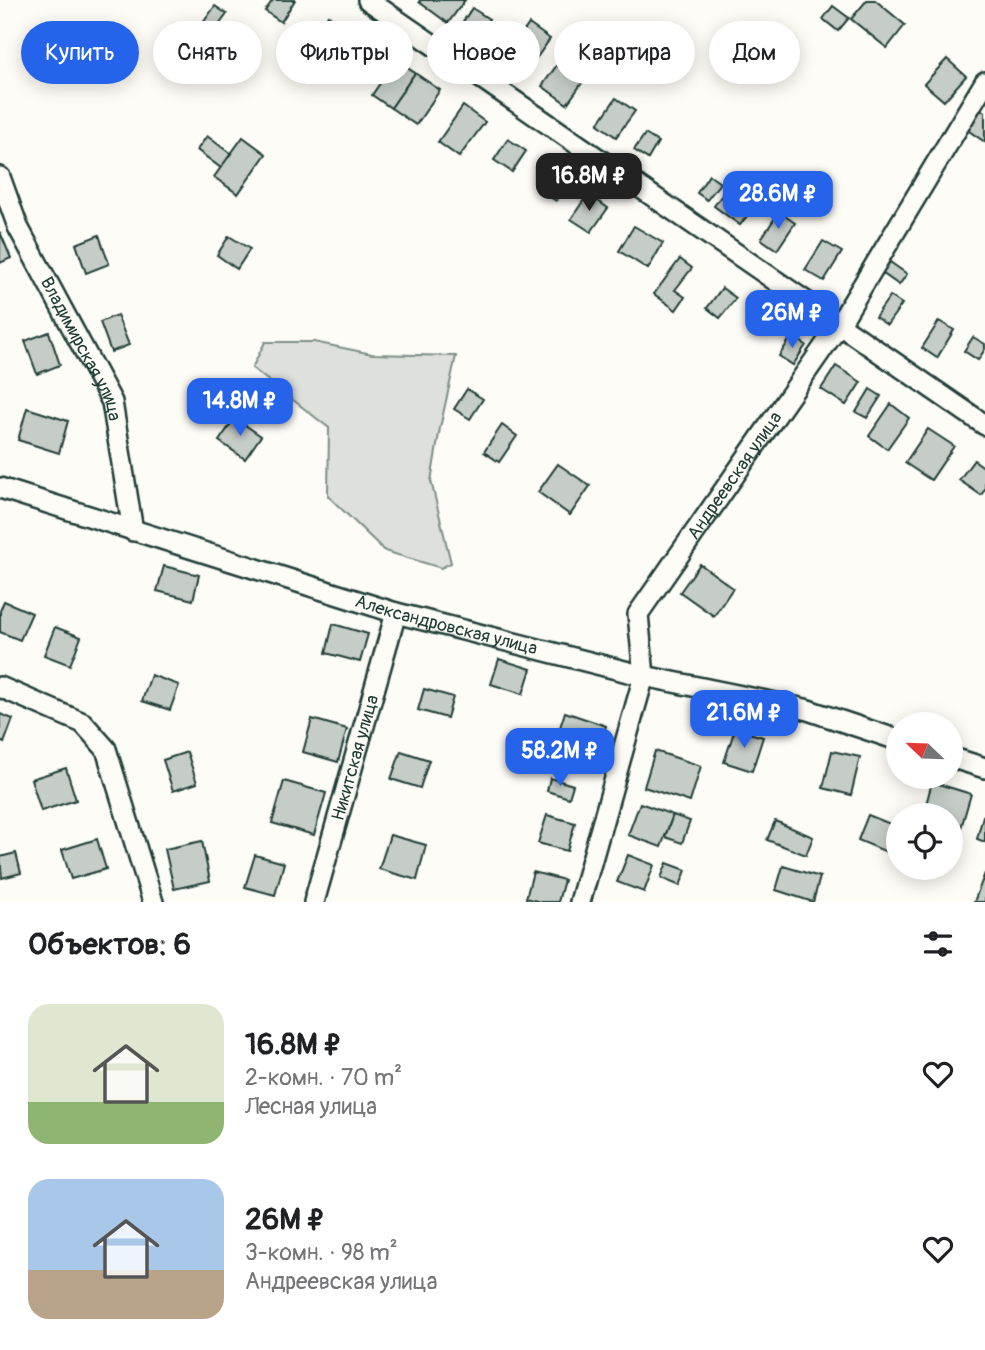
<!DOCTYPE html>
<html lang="ru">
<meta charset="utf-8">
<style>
body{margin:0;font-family:Pangolin,sans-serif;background:#f2f2f2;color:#202124;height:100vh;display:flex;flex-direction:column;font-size:26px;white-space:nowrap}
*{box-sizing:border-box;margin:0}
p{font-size:23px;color:#757577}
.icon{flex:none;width:38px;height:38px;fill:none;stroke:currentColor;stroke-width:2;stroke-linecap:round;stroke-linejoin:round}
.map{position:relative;height:902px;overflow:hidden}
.drawer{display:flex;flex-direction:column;background:#fff;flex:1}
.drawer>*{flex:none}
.banner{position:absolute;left:21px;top:21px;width:943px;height:63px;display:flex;gap:14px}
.needle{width:46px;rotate:293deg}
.buttons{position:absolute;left:886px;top:712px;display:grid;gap:14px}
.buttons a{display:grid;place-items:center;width:77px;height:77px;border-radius:50%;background:#fff;box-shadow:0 4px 18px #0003;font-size:35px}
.price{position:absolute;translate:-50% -60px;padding:0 16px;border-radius:14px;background:#2563eb;color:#fff;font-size:23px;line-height:46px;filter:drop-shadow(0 2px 4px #0008)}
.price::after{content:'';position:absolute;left:50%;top:42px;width:21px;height:16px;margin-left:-10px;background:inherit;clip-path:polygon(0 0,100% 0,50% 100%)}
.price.selected{background:#222;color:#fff}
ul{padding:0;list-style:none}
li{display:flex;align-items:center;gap:21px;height:175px;padding:0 28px}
li span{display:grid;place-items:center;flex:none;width:196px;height:140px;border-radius:21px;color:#555}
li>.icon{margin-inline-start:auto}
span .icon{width:84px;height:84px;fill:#fffc;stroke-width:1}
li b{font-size:30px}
h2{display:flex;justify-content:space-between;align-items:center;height:84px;padding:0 28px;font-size:30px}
.chip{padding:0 24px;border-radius:32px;background:#fff;box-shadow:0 4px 18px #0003;font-size:24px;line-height:63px}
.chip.selected{background:#2563eb;color:#fff}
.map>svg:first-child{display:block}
.green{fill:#dde0db;stroke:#7e8e88;stroke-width:2}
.building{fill:#c6cdc7;stroke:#1f3d34;stroke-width:2}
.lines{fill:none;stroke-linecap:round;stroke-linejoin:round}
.minor-casing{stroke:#1f3d34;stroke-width:24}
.minor{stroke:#fdfcf7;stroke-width:19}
.labels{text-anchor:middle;stroke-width:7;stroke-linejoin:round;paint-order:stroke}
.street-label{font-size:18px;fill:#1f3d34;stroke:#fdfcf7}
</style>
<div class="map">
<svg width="985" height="902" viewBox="0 0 985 902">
<rect width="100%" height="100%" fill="#fdfcf7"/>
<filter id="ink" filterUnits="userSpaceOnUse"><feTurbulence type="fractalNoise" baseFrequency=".0143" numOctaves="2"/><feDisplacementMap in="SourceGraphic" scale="14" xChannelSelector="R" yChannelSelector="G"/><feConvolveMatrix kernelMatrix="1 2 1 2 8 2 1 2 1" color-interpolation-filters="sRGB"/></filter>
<g filter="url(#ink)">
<polygon class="green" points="265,342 314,342 372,354 456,356 440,428 431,481 451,563 441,568 385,551 328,496 329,428 252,368"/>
<g class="building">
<polygon points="273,0 295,0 281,22 265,11"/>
<polygon points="420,0 465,0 448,23 419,2"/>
<polygon points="867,0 875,0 905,25 887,48 851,19"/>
<polygon points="215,6 227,14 212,35 200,27"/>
<polygon points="833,6 849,18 838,31 823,19"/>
<polygon points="472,8 489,19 475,39 459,28"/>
<polygon points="328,15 345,26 331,47 314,37"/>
<polygon points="529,24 550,39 525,74 504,59"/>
<polygon points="371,45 387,55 370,79 355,69"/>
<polygon points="947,59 966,76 944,101 924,84"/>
<polygon points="396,60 415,73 391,108 372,95"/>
<polygon points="557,65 582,83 567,104 542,86"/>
<polygon points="415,73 440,90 416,125 391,108"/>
<polygon points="616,98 635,111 616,137 598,124"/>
<polygon points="463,106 485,122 459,157 438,142"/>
<polygon points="980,109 985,112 985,142 966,129"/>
<polygon points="645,134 658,142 648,159 634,150"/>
<polygon points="207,136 231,154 221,168 197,150"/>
<polygon points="243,137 266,154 238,194 214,177"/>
<polygon points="508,139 526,151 512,172 494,160"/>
<polygon points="555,171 570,181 556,201 541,191"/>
<polygon points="709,175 720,183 707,200 697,193"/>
<polygon points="730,184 757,203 740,225 714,206"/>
<polygon points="588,194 608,208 591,232 571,219"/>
<polygon points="779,212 795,223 777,250 761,239"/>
<polygon points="634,226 663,243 648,269 619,251"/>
<polygon points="0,232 11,258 0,263"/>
<polygon points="99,235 109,264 86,273 76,244"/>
<polygon points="229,236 250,249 237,269 217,255"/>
<polygon points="823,241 842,252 824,281 805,270"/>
<polygon points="680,259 692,268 675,290 685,297 676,310 654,294"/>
<polygon points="890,262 907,274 899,285 882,273"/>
<polygon points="722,288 736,298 720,318 707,308"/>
<polygon points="890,296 902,304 887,325 875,317"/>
<polygon points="117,315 129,345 111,352 100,322"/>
<polygon points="939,321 954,330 937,358 922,348"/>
<polygon points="49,332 60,365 37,374 25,341"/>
<polygon points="792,336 806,345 793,365 779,356"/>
<polygon points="973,337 985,344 985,349 978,360 964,351"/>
<polygon points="836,366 861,382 846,405 821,389"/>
<polygon points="467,389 483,399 470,419 454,409"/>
<polygon points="870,389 881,396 867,418 856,412"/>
<polygon points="891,404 909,418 887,449 869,436"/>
<polygon points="27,408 68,421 59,453 18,440"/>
<polygon points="235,418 261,436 245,459 219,441"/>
<polygon points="502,425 517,436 499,462 484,452"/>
<polygon points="928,429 954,446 931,480 905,463"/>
<polygon points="974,460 985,468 985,489 981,495 959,480"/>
<polygon points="558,464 590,486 570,515 538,492"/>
<polygon points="700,564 733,588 714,616 680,592"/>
<polygon points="164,566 199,575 193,600 157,591"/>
<polygon points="4,601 32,613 20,640 0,632 0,611"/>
<polygon points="333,624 368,634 360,662 326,653"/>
<polygon points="55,627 81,637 70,665 44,655"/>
<polygon points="499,659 531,669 523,694 491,684"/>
<polygon points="151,675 179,685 170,710 142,701"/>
<polygon points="424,689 453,697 447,718 418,710"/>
<polygon points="565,712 606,726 594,765 552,752"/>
<polygon points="0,714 13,719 4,743 0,741"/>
<polygon points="312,719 347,729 338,762 303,752"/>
<polygon points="735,729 763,737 752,771 724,762"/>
<polygon points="401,751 429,760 420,788 391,779"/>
<polygon points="655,751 701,766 690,802 644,787"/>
<polygon points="832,751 860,757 851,795 823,788"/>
<polygon points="187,752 197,783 173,791 163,760"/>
<polygon points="66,768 76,800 41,811 31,779"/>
<polygon points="550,778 573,785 569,798 547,791"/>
<polygon points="284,781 326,793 314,835 272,823"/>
<polygon points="932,782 971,794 961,828 950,825 950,816 923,816"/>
<polygon points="640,803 673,815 661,847 628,835"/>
<polygon points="547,815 575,823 567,851 538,843"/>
<polygon points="673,815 690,821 682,843 665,837"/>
<polygon points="868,815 898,827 889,853 858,840"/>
<polygon points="983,816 985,817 985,842 977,839"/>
<polygon points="775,821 813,837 806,855 767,840"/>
<polygon points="390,835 426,845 417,880 379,869"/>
<polygon points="97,839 106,869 71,879 62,850"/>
<polygon points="202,841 210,881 174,889 165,849"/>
<polygon points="16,853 21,873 2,878 0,857"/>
<polygon points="255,855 284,863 275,895 245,887"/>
<polygon points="628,855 654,865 644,892 617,882"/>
<polygon points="667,863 686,870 680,886 661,878"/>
<polygon points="783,866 820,877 813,902 776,890"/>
<polygon points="533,872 564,880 558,902 540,902 526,898"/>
<polygon points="985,873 985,902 974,902"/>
</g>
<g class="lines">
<defs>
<g id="minor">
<polyline points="368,0 985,425"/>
<path id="s1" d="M0,177l18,50 94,175 21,129"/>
<path id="s2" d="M0,488l396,125 248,63 161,33 93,31"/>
<polyline points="0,687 83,723 106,749 153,902"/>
<polyline points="950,757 985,768"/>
<path id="s3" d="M314,902l82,-289"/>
<path id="s4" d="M580,902l64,-226 -6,-62 201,-289 146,-243"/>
</g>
</defs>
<use href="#minor" class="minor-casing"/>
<use href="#minor" class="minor"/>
</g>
</g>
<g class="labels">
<g class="street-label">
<text dy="6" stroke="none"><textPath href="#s1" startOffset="191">Владимирская улица</textPath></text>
<text dy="6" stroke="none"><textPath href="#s4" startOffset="466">Андреевская улица</textPath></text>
<text dy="6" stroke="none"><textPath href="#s2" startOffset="467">Александровская улица</textPath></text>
<text dy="6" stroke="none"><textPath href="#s3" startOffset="150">Никитская улица</textPath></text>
</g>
</g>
</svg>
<div class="buttons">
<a><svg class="needle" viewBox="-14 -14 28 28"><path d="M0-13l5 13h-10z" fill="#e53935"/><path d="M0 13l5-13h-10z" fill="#757577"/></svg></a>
<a><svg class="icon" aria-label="locate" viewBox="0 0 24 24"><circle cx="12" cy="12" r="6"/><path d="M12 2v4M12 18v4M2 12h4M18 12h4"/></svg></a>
</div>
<b class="price selected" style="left:589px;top:213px">16.8M ₽</b>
<b class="price" style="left:778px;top:231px">28.6M ₽</b>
<b class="price" style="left:792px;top:350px">26M ₽</b>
<b class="price" style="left:240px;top:438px">14.8M ₽</b>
<b class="price" style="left:744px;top:750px">21.6M ₽</b>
<b class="price" style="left:560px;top:788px">58.2M ₽</b>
<div class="banner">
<a class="chip selected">Купить</a>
<a class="chip">Снять</a>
<a class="chip">Фильтры</a>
<a class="chip">Новое</a>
<a class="chip">Квартира</a>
<a class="chip">Дом</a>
</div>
</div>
<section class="drawer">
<h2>Объектов: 6<svg class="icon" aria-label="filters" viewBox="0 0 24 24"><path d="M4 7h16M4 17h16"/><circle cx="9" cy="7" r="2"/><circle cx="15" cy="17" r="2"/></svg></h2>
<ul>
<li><span style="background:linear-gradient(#dfe7d0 70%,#8fb573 0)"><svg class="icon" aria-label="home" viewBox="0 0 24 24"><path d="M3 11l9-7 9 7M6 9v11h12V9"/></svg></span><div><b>16.8M ₽</b><p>2-комн. · 70 m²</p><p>Лесная улица</p></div><svg class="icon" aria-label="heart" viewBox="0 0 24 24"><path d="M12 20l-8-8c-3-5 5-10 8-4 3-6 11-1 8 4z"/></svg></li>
<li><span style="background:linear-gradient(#a9c7e8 65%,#b9a48a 0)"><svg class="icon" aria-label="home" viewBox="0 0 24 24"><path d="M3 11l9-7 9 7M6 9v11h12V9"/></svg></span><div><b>26M ₽</b><p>3-комн. · 98 m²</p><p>Андреевская улица</p></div><svg class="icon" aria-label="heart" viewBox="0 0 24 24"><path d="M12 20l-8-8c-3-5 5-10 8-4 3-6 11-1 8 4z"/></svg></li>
</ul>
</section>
